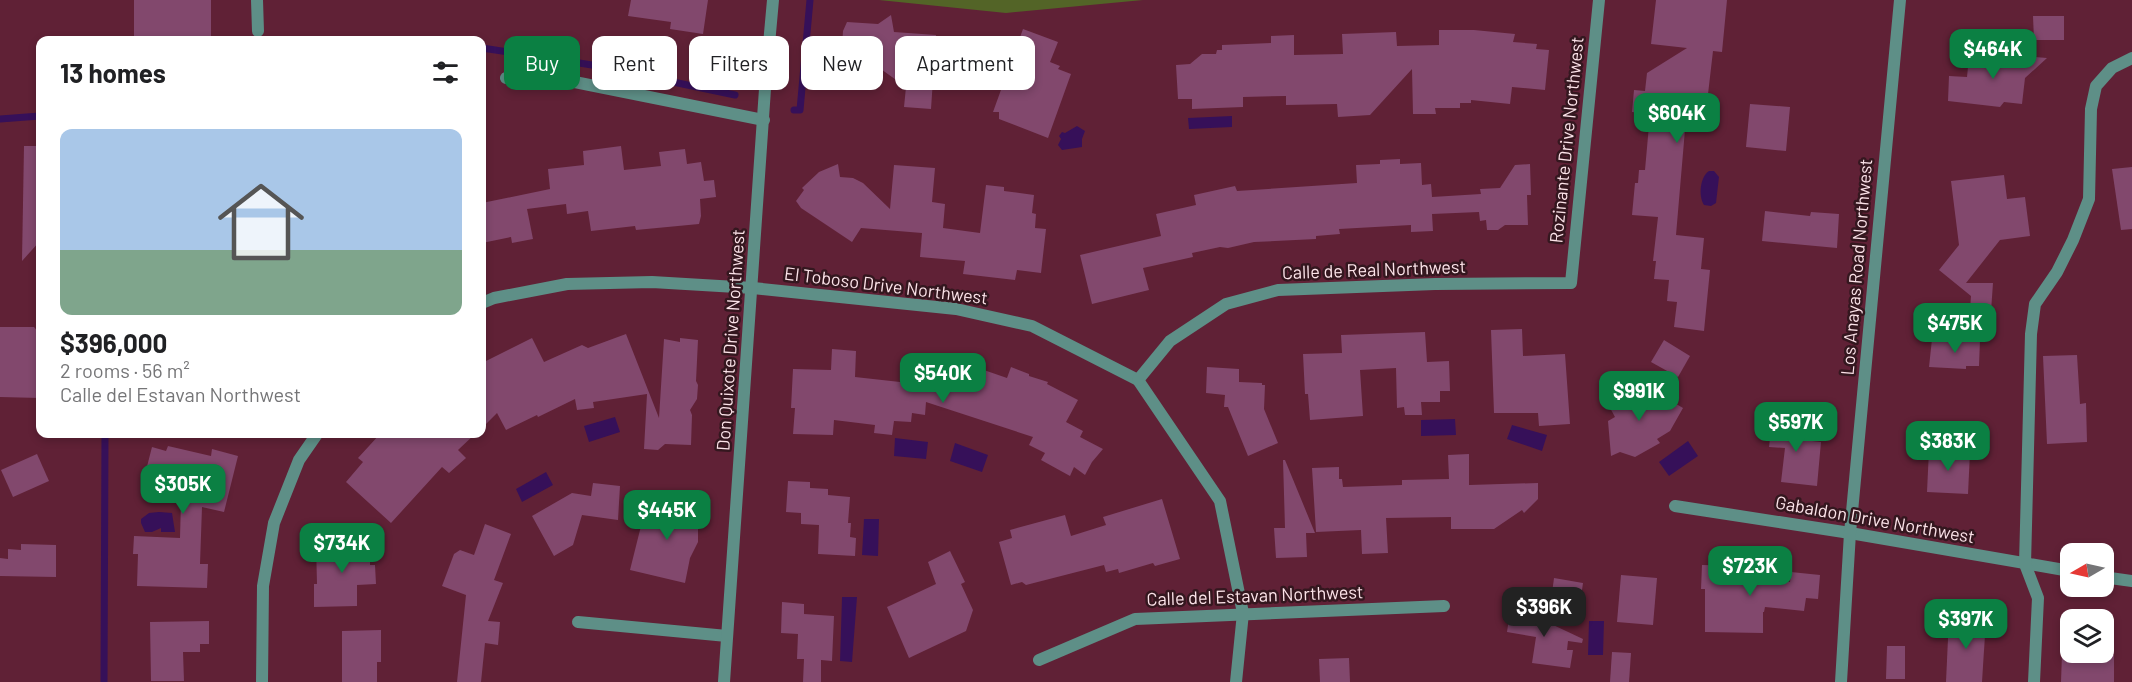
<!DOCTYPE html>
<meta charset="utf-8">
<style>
body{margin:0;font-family:Barlow,sans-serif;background:#f6f6f6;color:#202124;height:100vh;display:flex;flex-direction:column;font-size:22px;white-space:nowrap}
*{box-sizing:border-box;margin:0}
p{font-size:20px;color:#757577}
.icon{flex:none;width:33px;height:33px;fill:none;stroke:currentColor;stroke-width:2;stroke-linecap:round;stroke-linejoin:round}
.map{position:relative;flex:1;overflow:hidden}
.drawer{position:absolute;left:36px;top:36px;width:450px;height:402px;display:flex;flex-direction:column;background:#fff;border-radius:12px;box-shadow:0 3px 9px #0003}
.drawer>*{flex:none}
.top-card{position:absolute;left:504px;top:36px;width:570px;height:54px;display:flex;gap:12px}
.needle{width:39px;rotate:261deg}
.controls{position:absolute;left:2060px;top:543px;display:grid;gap:12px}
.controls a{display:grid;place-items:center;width:54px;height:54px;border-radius:12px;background:#fff;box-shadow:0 3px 9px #0003;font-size:30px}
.price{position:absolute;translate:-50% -51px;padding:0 14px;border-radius:12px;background:#0b8043;color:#fff;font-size:20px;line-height:39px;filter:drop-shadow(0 2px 3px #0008)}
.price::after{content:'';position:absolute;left:50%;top:36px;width:18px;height:14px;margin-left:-9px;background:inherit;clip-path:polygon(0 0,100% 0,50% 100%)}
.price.on{background:#222;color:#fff}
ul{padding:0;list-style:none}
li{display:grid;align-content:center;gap:12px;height:318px;padding:0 24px}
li+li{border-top:2px solid #e0e0e0}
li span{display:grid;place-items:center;height:186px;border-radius:12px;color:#555}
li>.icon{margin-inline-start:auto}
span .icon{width:108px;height:108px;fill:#fffc;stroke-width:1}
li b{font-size:26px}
h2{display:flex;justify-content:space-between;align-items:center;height:72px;padding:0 24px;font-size:26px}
.pill{padding:0 21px;border-radius:12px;background:#fff;box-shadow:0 3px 9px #0003;font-size:21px;line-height:54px}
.pill.on{background:#0b8043;color:#fff}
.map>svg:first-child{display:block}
.green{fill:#536427}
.water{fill:#361059}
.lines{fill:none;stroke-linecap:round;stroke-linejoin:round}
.stream{stroke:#361059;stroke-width:7}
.building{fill:#82486d}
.service{stroke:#5e8f87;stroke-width:12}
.minor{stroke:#5e8f87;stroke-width:12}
.tertiary{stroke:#5e8f87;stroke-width:12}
.labels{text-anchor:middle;stroke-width:5;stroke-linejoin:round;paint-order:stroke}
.street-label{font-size:18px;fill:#fce3e9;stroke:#34171f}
</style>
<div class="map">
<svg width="2132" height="682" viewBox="0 0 2132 682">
<rect width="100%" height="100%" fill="#602136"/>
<polygon class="green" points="879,0 1143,0 1006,13"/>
<g class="water">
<polygon points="948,41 964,42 962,78 946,77"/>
<polygon points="1232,116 1232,127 1189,129 1188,118"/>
<polygon points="1077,126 1085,131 1082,139 1082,147 1062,150 1058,145 1061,139 1059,136 1062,132 1065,133"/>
<path d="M1709,171h5l5,6 -3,26 -5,3 -7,-1c-6,-9 -4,-28 5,-34z"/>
<polygon points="615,417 620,432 589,442 584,426"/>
<polygon points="1455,419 1456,435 1421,436 1421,420"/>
<polygon points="1512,425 1547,435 1542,451 1507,439"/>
<polygon points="895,438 928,442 926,459 894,456"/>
<polygon points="1688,441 1698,456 1669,476 1659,462"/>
<polygon points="955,443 988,455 982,472 950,461"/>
<polygon points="546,472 553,485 522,502 516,489"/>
<polygon points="159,512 172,513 175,532 161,532 161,528 152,532 145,532 141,523 141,519 149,513"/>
<polygon points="864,519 879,519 878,556 862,555"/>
<polygon points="842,597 857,597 852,662 840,661"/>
<polygon points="1589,621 1604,621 1603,655 1588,655"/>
</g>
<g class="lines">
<g class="stream">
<polyline points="482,48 592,65 735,95"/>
<polyline points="794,110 800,110 810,0"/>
<polyline points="0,119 40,116"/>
<polyline points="104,682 105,434"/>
</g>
</g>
<g class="building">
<rect x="134" y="0" width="77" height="40"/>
<polygon points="631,0 708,0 703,34 670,29 671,22 628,16"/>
<polygon points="1656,0 1727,0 1722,52 1713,51 1705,120 1686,118 1676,235 1704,238 1701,269 1710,270 1704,331 1674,327 1677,302 1667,301 1669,280 1654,279 1656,261 1653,261 1658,217 1632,215 1635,183 1638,183 1639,170 1645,170 1650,114 1632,112 1634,90 1645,91 1647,73 1687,48 1651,44"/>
<polygon points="891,15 894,32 936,35 931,109 904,107 906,87 871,62 841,61 843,31 847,22 878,24"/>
<polygon points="2033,16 2064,16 2064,40 2034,40"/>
<polygon points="1023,29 1058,42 1050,62 1060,66 1058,69 1071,74 1048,138 999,119 999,112 993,112"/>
<polygon points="1439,30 1474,30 1515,34 1513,42 1537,44 1536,49 1549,50 1545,90 1512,87 1510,104 1471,100 1471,103 1460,103 1460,108 1435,108 1436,114 1413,114 1412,69 1370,115 1338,117 1337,104 1286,105 1286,96 1243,97 1243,107 1192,109 1192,99 1178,99 1176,65 1190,64 1202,54 1216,54 1217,50 1222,50 1222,45 1271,43 1271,36 1294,35 1294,55 1343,54 1342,34 1396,32 1397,46 1439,45"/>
<polygon points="1969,52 2047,58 2025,78 2022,104 2004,102 2000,107 1948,101 1949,76 1967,77 1968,67 1970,65"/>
<polygon points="1750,104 1790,107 1786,151 1746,147"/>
<polygon points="24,146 40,146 40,241 22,261"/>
<polygon points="621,146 624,170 661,166 659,152 685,149 687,164 701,162 704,181 714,180 716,197 700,199 701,216 699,224 636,230 635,226 591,231 588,211 567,214 566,204 527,209 533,239 512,243 511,237 482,243 482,203 550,189 548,169 584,165 583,151"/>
<polygon points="1400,159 1400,164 1421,163 1422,185 1431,184 1432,197 1481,194 1480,189 1500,188 1515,165 1530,164 1531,195 1527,195 1528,225 1505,225 1498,230 1487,230 1486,220 1480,221 1479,212 1432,214 1433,231 1411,232 1411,225 1339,229 1340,234 1316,236 1316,239 1254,242 1228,248 1220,247 1192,253 1193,257 1143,268 1149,290 1092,304 1080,255 1161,236 1156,214 1196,205 1194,195 1235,186 1237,191 1357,183 1356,165 1380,164 1380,160"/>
<polygon points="838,164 840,177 853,178 863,183 890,209 894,165 935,168 932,202 945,204 943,228 980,233 986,185 1004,187 1004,191 1034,195 1032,213 1036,214 1035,228 1046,229 1041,273 1017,270 1015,280 963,274 965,261 920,257 922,233 861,228 852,242 801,208 796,201 804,190 802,188 819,172"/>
<polygon points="2132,167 2132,229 2121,230 2112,169"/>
<polygon points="2004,175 2007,199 2025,197 2030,236 2000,240 1966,283 1993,283 1989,340 1968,338 1971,296 1939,270 1959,245 1951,181"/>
<polygon points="1765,211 1810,216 1811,212 1839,214 1837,248 1762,241"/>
<polygon points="0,327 34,327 40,334 40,398 0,397"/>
<polygon points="1522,329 1523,356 1565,354 1570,424 1539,426 1538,413 1494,413 1491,330"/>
<polygon points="1425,332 1427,362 1449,361 1450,391 1440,391 1440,402 1421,402 1422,415 1405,415 1404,407 1397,408 1396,368 1360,370 1363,416 1310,420 1308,394 1305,394 1303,354 1342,353 1341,335"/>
<polygon points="626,334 659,418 664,339 680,342 680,338 698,340 696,381 698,385 697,399 690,410 692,415 691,445 665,444 658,450 644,449 647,394 593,402 594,408 577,410 575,399 538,417 537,415 506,430 497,413 482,428 482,363 532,338 544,362 582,345 588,348"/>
<polygon points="1932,339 1980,340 1979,366 1966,366 1966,369 1929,367"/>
<polygon points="1664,340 1690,356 1678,377 1651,362"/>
<polygon points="832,349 856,351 855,377 918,384 921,356 952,359 1007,378 1011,367 1029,374 1029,376 1048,382 1047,384 1078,400 1066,422 1083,431 1080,437 1103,449 1092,462 1085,475 1074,467 1070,476 1041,460 1045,453 1029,445 1033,437 926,402 925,415 912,413 911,422 894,421 892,435 874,433 875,425 834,420 833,435 793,434 795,408 791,408 793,369 831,370"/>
<polygon points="2077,355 2080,404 2086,403 2087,442 2047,444 2043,356"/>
<polygon points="1207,367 1239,369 1239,382 1262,383 1262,385 1265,385 1264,409 1278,443 1248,456 1228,407 1224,407 1225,395 1206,393"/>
<polygon points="1620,387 1629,406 1644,398 1649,400 1656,392 1683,408 1670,431 1657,439 1660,443 1635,457 1620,452 1611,456 1608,421 1615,417 1603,395"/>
<polygon points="1772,421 1805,424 1803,440 1821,442 1817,486 1781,482 1785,448 1769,447"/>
<polygon points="380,434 475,434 458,450 466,458 449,473 442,467 391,523 346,482 363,462 358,458"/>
<polygon points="168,446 211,456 212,449 238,456 224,512 202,507 200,564 208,564 207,588 137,586 138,554 133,554 134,536 180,538 181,500 155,494 157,486 143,482 152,447 166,451"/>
<polygon points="1929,450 1970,452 1968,494 1927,492"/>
<polygon points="37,454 49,481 13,497 1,470"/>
<polygon points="1469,454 1469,485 1538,483 1538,499 1524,513 1522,510 1494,529 1451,529 1451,517 1386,518 1388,553 1362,554 1361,530 1316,532 1312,468 1339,467 1339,479 1342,479 1343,487 1402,485 1402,480 1449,479 1448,455"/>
<polygon points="1283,460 1285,460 1315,533 1306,533 1307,557 1276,558 1274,528 1285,528"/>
<polygon points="788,481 810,482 810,488 828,489 828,495 850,497 848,523 851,523 850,537 856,538 855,556 818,554 819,525 801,524 801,513 786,512"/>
<polygon points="593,483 620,486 618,520 582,515 573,545 554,556 532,516 572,493 591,496"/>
<polygon points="676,490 686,507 688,506 698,527 698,542 690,558 685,583 630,570 641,526 659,516 652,504"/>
<polygon points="1162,499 1180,559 1155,566 1153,563 1119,573 1118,569 1106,572 1104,565 1026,585 1022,582 1011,585 999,542 1012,538 1010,530 1065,515 1071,536 1106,525 1103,517"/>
<polygon points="485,524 511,534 494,580 503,583 488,621 500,622 498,645 485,643 481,682 457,682 466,595 442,586 454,554 460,550 474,555"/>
<polygon points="21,544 56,545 56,577 0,576 0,558 8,559 8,549 21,550"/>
<polygon points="316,544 370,544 370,565 375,565 376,584 357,585 357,606 314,607 314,584 317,584"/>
<polygon points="950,551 965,582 961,584 973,610 966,631 909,658 887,607 936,584 928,562"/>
<polygon points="1702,565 1750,566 1750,578 1790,582 1791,572 1820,575 1818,599 1806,598 1804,611 1765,607 1764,612 1763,612 1763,633 1705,632 1705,589 1701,589"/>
<polygon points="1621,575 1657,578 1653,625 1617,622"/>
<polygon points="1554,578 1583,583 1580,604 1551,601"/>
<polygon points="782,602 804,604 804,614 834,616 832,661 821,660 821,682 803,682 804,659 797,659 798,634 781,633"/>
<polygon points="1511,605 1583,639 1582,643 1568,641 1567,650 1573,650 1570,668 1532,663 1536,637 1507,632"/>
<polygon points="1949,617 1986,619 1982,682 1946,682"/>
<polygon points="209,621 209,644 200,644 200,652 183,652 184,681 151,681 150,622"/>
<polygon points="381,630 381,662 377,662 377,682 342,682 342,631"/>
<polygon points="1887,646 1905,646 1905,679 1886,679"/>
<polygon points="1612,652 1631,653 1629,682 1610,682"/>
<polygon points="2062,654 2114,655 2114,682 2061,682"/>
<polygon points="1349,658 1350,682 1320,682 1319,659"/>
</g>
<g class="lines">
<polyline class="service" points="506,78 525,72 764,120"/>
<g class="minor">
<polyline points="257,0 258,31"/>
<polyline points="482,303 494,298 567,284 652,282 753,288 956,309 1032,326 1138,380 1220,501 1243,613 1236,682"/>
<polyline points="1138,380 1170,341 1226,304 1278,290 1435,284 1571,283 1599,0"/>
<polyline points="1675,506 1850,533 2070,571"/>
<polyline points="2103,577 2132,581"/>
<polyline points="578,622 727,636"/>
<polyline points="1039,660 1135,619 1444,606"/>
<polyline points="262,682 263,586 274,523 299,460 317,434"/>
<polyline points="1841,682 1850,533 1900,0"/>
<polyline points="2034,682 2038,598 2025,564 2031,334 2035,304 2057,272 2073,240 2089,199 2091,109 2096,86 2112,68 2132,58"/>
</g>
<polyline class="tertiary" points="724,682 765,89 773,0"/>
</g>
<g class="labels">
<g class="street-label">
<text transform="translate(1567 140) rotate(-84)" y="6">Rozinante Drive Northwest</text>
<text transform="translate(1857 267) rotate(-85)" y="6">Los Anayas Road Northwest</text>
<text transform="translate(1374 270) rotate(-2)" y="6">Calle de Real Northwest</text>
<text transform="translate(886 286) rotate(7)" y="6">El Toboso Drive Northwest</text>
<text transform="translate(731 340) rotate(-86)" y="6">Don Quixote Drive Northwest</text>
<text transform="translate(1875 520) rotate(10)" y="6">Gabaldon Drive Northwest</text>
<text transform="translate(1255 596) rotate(-2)" y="6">Calle del Estavan Northwest</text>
</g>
</g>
</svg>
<div class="controls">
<a><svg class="needle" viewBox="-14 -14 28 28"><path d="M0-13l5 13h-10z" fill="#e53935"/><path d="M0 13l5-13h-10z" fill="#757577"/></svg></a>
<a><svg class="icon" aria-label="layers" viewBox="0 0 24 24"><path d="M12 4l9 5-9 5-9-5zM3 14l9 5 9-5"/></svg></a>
</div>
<b class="price" style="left:1993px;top:80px">$464K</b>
<b class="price" style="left:1677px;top:144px">$604K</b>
<b class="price" style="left:1955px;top:354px">$475K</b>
<b class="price" style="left:943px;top:404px">$540K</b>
<b class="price" style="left:1639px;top:422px">$991K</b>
<b class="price" style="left:1796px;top:453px">$597K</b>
<b class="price" style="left:1948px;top:472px">$383K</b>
<b class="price" style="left:183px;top:515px">$305K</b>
<b class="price" style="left:667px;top:541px">$445K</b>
<b class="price" style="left:342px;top:574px">$734K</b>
<b class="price" style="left:1750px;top:597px">$723K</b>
<b class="price on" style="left:1544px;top:638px">$396K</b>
<b class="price" style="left:1966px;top:650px">$397K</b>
<div class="top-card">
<a class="pill on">Buy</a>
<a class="pill">Rent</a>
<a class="pill">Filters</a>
<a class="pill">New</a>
<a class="pill">Apartment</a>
</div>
<section class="drawer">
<h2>13 homes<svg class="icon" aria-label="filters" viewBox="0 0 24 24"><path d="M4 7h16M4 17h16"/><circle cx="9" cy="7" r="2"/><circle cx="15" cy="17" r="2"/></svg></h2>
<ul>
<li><span style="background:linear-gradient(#a9c7e8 65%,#7fa58c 0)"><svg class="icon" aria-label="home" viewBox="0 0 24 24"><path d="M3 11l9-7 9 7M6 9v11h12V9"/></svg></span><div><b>$396,000</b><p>2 rooms · 56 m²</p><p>Calle del Estavan Northwest</p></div></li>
</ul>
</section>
</div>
